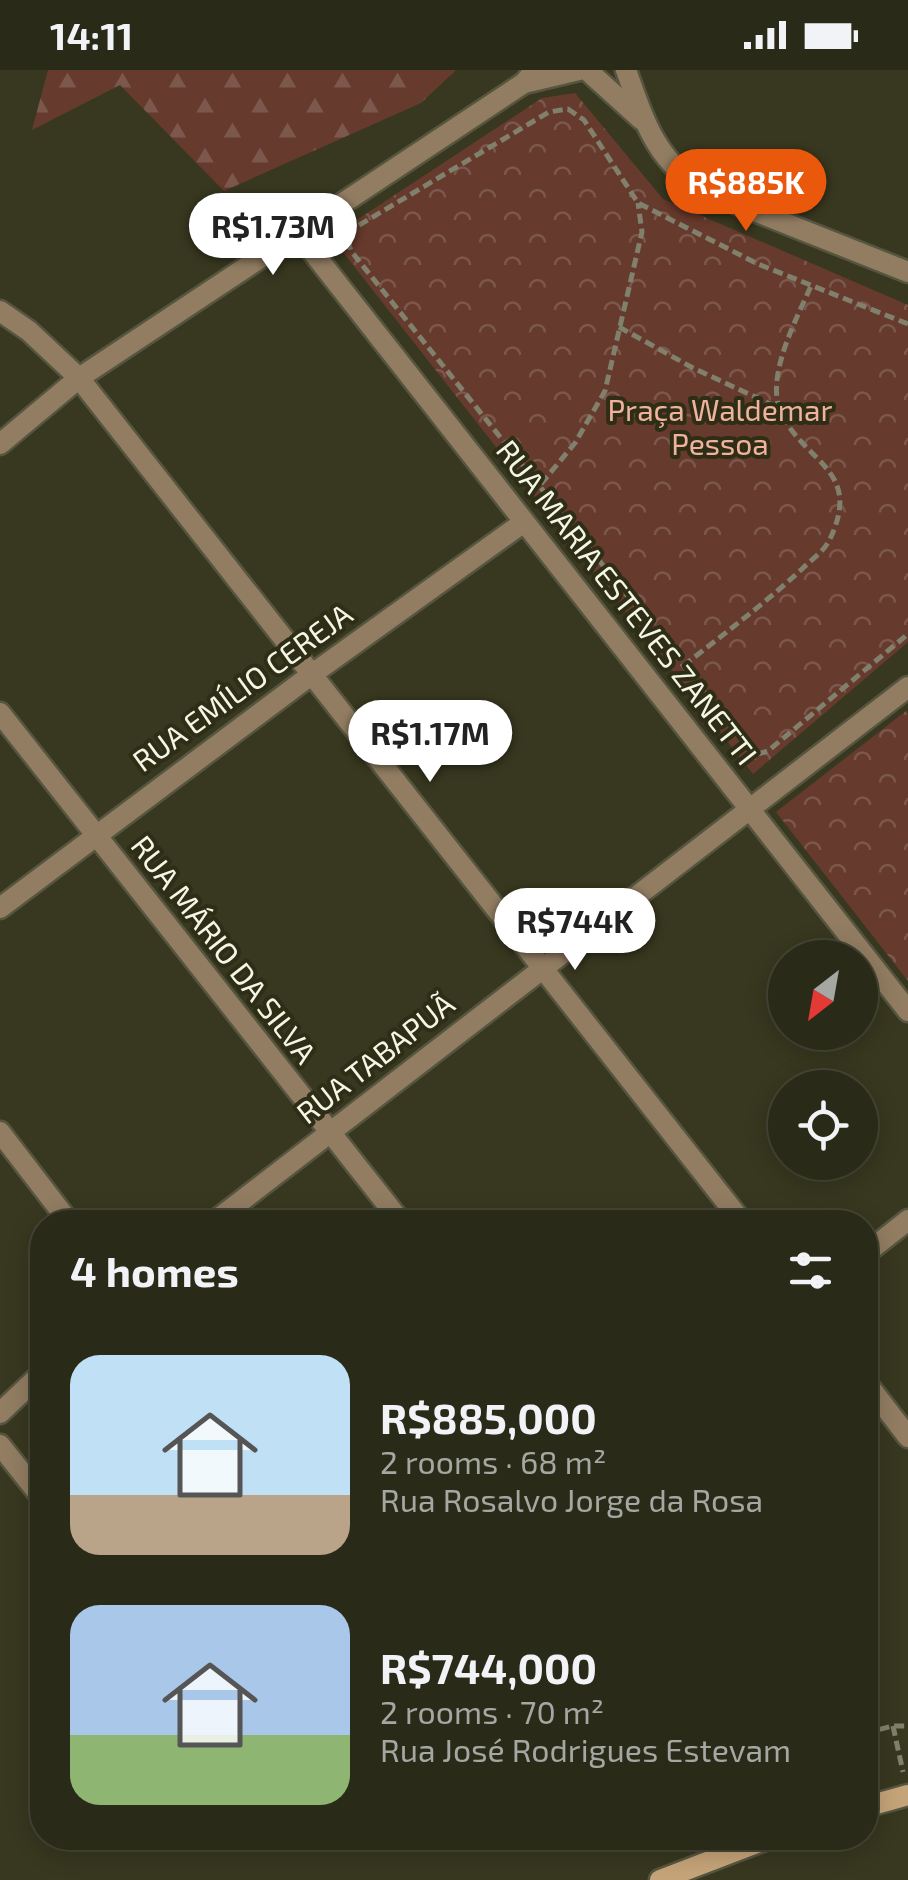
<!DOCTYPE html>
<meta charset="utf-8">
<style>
body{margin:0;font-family:"Exo 2",sans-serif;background:#363625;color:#f1f3f6;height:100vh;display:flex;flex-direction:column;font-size:38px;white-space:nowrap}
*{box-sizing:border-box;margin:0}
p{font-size:32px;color:#a5a7a2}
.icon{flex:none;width:55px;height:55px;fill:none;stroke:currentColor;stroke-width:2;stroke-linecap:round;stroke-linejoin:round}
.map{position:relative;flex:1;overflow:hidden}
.drawer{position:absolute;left:30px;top:1140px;width:848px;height:640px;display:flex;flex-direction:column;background:#2a2a18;border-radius:40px;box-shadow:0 5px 25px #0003,0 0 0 2px #464637}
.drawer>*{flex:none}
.needle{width:65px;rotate:211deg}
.controls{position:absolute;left:768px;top:870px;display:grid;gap:20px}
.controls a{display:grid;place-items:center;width:110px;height:110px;border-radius:50%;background:#2a2a18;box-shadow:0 5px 25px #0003,0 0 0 2px #464637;font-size:50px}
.price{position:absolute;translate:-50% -85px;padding:0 22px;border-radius:35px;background:#fff;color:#222;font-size:32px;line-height:65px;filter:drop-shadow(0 2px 5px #0008)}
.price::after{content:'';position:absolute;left:50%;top:60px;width:30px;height:22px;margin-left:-15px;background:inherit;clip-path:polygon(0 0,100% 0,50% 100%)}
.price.active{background:#ea580c;color:#fff}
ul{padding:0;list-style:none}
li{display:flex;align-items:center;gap:30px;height:250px;padding:0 40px}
li span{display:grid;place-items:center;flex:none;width:280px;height:200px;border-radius:30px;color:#555}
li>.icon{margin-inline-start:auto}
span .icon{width:120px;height:120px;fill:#fffc;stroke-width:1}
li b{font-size:42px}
h2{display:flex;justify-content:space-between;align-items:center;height:120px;padding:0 40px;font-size:42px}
.status{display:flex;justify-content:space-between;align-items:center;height:70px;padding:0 50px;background:#2a2a18;direction:ltr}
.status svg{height:28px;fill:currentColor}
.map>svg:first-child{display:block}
.forest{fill:url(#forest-firs)}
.park{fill:url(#park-crowns)}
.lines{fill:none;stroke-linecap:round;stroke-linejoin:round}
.street-casing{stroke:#565640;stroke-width:25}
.secondary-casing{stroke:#565640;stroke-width:25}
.path{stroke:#80806c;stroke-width:5;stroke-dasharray:10 5;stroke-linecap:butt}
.street{stroke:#927d62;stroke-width:20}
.secondary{stroke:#c6a479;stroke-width:20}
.labels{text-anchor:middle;stroke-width:8;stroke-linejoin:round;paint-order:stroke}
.park-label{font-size:30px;fill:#f1b29d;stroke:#2e2e16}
.street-label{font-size:30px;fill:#f6f6e7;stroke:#2e2e16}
</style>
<div class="status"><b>14:11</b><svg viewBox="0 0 49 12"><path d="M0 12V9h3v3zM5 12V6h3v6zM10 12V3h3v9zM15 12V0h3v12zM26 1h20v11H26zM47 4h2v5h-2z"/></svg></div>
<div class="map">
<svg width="908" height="1810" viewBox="0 0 908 1810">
<defs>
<pattern id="forest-firs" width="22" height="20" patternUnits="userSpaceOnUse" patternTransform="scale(2.5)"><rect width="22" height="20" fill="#663a2c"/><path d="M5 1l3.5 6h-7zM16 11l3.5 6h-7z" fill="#7c574b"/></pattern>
<pattern id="park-crowns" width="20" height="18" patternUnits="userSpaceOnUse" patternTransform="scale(2.5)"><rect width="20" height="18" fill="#663a2c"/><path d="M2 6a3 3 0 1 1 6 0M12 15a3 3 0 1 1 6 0" fill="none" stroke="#7c574b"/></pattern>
</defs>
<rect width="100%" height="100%" fill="#383820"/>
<polygon class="forest" points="48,0 456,0 421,33 224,121 120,15 32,60"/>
<g class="park">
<polygon points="575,23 663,129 908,235 908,572 753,704 331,167 542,28"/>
<polygon points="906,641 908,644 908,911 776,742"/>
</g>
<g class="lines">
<defs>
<g id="street">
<polyline points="587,0 641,49"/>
<path d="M626,0c19,53 30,92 81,122l201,80"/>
<polyline points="524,13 579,0"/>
<polyline points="297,162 908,941"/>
<polyline points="0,241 29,261 79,308 742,1152"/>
<polyline points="0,374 79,308 524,13 535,0"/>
<polyline points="0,643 401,1152"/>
<polyline points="0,838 311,605 524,452"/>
<polyline points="0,1062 69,1152"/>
<polyline points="214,1152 908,617"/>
<polyline points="865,1184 908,1150"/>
<polyline points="865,1311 908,1367"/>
<polyline points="0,1343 42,1303"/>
<polyline points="0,1375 42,1428"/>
</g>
<g id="secondary">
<polyline points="865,1737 908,1725"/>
<polyline points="660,1810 770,1768"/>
</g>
</defs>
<use href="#street" class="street-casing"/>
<use href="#secondary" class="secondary-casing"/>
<g class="path">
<polyline points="908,254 758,194 638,133 584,50 568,39 549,42 356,157 347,168 351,181 755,685 768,681 908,564"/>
<polyline points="619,257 693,298 779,338"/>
<polyline points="541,414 575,373 605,321 642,162 638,133"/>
<path d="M683,596c41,-32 81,-62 119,-97 9,-9 21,-17 27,-28 36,-73 -27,-78 -49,-131 -14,-35 17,-92 31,-124"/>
<polyline points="893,1656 903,1702"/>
<polyline points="865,1663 893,1656 908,1656"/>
</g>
<use href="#street" class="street"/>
<use href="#secondary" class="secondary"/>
</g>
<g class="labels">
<g class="park-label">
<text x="720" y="351">Praça Waldemar<tspan x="720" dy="34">Pessoa</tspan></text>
</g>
<g class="street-label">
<text transform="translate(626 533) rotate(52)" y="10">RUA MARIA ESTEVES ZANETTI</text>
<text transform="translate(243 618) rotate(-36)" y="10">RUA EMÍLIO CEREJA</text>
<text transform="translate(223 880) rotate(52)" y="10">RUA MÁRIO DA SILVA</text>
<text transform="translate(376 989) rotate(-38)" y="10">RUA TABAPUÃ</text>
</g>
</g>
</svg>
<div class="controls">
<a><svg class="needle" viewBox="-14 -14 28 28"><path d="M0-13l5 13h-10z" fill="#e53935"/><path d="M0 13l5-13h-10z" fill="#a5a7a2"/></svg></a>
<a><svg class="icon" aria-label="locate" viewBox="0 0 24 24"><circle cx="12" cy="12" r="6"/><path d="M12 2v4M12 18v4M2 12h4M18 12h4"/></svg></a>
</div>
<b class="price active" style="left:746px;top:164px">R$885K</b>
<b class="price" style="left:273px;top:208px">R$1.73M</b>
<b class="price" style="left:430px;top:715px">R$1.17M</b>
<b class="price" style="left:575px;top:903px">R$744K</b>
<section class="drawer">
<h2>4 homes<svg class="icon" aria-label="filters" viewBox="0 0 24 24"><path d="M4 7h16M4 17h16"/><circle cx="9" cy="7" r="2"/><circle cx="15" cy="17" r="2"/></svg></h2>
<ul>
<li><span style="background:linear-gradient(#bfe0f5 70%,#b9a48a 0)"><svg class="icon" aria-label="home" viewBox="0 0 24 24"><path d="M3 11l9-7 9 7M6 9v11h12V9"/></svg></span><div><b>R$885,000</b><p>2 rooms · 68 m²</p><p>Rua Rosalvo Jorge da Rosa</p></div></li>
<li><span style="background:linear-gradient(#a9c7e8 65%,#8fb573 0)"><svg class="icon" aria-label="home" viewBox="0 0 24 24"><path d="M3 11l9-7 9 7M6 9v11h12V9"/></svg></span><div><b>R$744,000</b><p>2 rooms · 70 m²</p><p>Rua José Rodrigues Estevam</p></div></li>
</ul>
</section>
</div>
